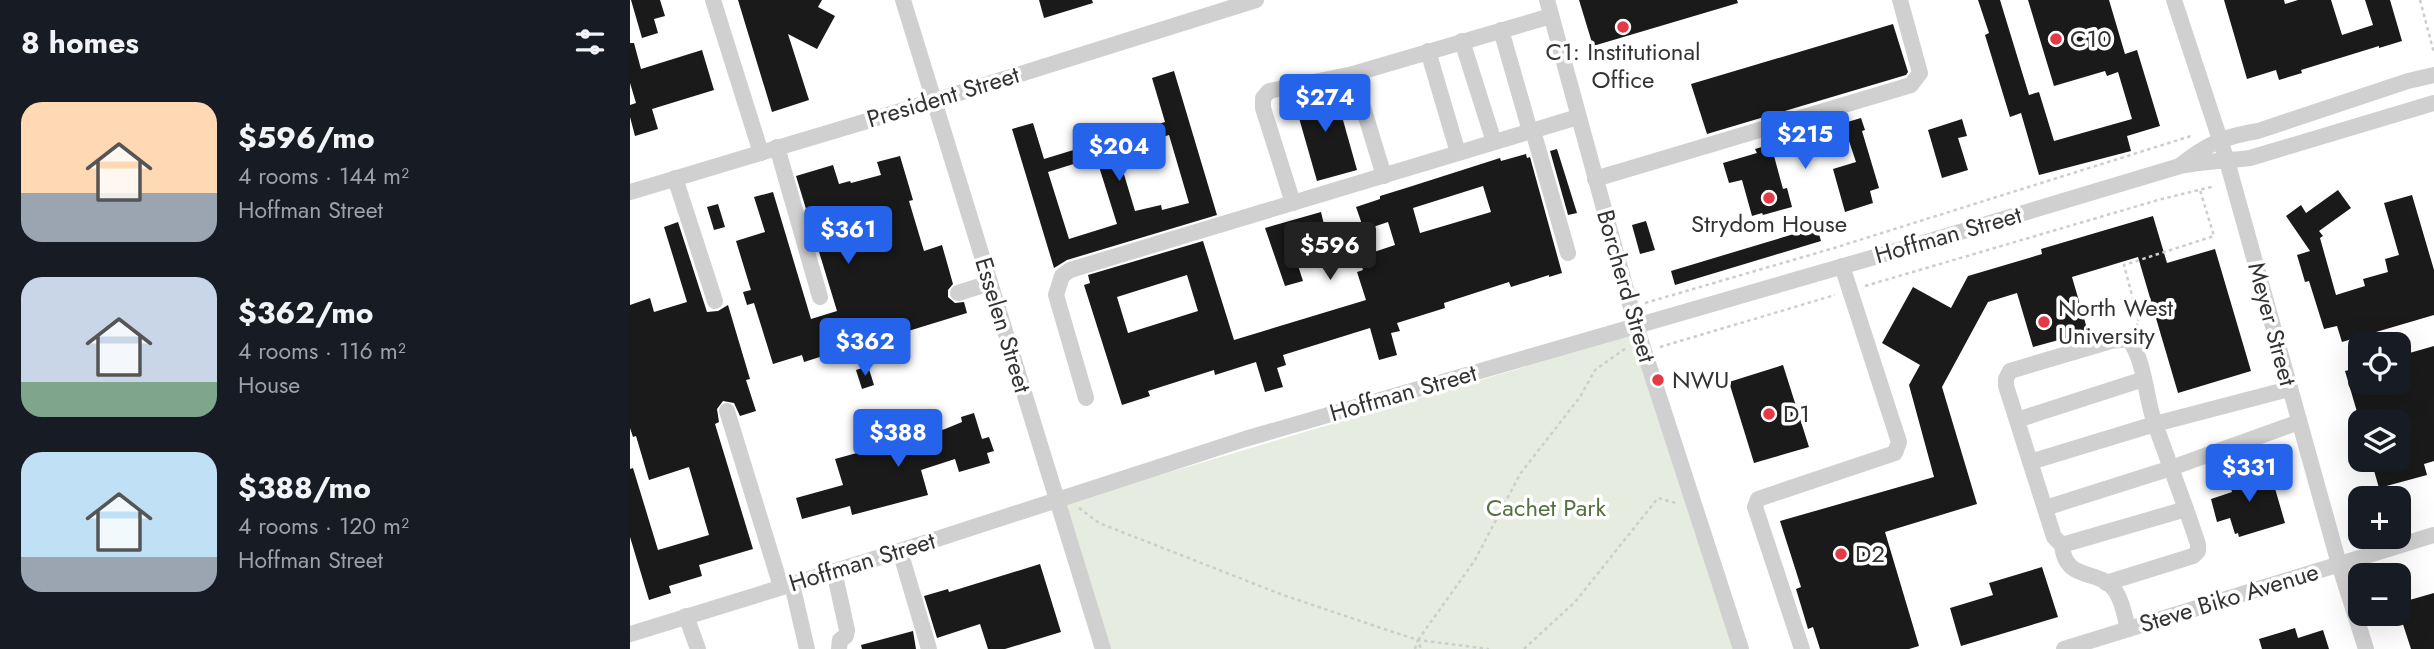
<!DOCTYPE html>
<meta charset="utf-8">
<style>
body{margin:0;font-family:Jost,sans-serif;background:#20242c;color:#f1f3f6;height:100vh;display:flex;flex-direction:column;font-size:26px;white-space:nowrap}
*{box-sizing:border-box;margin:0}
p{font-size:23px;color:#9ea1a6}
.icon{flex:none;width:38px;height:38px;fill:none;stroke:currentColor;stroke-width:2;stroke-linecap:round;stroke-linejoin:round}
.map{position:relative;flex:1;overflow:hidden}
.side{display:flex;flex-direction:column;background:#171b24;width:630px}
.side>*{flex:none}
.fabs{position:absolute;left:1718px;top:332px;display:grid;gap:14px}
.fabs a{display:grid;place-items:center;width:63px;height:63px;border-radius:14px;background:#171b24;box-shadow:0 7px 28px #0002;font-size:35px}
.price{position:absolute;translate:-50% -60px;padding:0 16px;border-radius:7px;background:#2563eb;color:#fff;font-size:23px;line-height:46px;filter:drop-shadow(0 2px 4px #0008)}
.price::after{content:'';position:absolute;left:50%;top:42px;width:21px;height:16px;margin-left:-10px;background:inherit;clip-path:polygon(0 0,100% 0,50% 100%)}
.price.on{background:#222;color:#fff}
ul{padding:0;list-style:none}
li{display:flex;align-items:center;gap:21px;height:175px;padding:0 21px}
li span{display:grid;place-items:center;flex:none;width:196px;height:140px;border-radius:21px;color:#555}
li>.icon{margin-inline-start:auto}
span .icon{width:84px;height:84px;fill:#fffc;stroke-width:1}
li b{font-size:30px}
h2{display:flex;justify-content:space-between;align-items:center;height:84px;padding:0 21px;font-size:30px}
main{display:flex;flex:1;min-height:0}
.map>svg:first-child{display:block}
.green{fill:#e6ecdf}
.building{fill:#1a1a1a;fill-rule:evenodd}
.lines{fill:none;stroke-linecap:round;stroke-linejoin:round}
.path{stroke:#cdcdcd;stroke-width:2.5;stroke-dasharray:3.5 3.5;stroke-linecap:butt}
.minor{stroke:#d0d0d0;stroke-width:16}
.poi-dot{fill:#e63946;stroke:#fff;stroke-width:2.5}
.labels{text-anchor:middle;stroke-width:7;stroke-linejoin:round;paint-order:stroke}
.poi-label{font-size:24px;fill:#333;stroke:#fff;text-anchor:start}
.street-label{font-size:24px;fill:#333;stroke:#fff}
.park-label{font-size:24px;fill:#56703f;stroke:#fff}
</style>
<main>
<section class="side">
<h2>8 homes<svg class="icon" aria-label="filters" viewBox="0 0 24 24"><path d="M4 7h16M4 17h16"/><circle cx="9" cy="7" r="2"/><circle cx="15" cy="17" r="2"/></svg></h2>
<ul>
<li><span style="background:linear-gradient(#ffd9b3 65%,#9aa5b1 0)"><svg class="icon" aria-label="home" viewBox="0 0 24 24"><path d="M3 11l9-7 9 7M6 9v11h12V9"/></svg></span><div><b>$596/mo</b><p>4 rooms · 144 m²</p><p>Hoffman Street</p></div></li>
<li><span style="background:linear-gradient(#c9d6e8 75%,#7fa58c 0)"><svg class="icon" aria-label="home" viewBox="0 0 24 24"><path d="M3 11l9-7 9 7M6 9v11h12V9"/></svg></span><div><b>$362/mo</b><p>4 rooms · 116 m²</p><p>House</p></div></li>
<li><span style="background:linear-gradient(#bfe0f5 75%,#9aa5b1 0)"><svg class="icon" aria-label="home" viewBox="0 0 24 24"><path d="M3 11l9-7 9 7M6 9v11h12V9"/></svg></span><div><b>$388/mo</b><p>4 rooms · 120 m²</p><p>Hoffman Street</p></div></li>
</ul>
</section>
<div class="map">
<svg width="1804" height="649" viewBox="0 0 1804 649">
<rect width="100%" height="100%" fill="#fff"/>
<polygon class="green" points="1012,332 1109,649 476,649 432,504"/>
<g class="building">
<polygon points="1,0 30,0 35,16 24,19 28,33 12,38"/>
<polygon points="108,0 192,0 188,7 205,16 187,49 158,34 179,100 142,112"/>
<polygon points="409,0 462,0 463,3 414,18"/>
<polygon points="949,0 1107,0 1108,3 963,46"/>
<polygon points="1348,0 1370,0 1399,95 1409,92 1424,141 1502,119 1488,72 1477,76 1475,71 1424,86 1398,0 1479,0 1495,54 1507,50 1530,126 1497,136 1501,151 1409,175 1391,113 1380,117 1355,35 1359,33"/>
<polygon points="1594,0 1654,0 1655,4 1668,0 1701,0 1712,35 1743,25 1735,0 1760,0 1772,41 1749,48 1749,46 1671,70 1672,73 1649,80 1646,70 1617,79"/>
<polygon points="1263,24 1278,72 1276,75 1077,134 1061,84"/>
<polygon points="0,43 4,43 11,69 72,50 84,90 22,109 28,129 5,136 0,117 0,105 6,103 0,83"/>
<path d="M544,71l43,144 -150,45 -13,8 -42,-139 21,-6 11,36 121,-37 -13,-44zM539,135l20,68 -27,7 -1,-5 -26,6 -18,-60zM466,157l21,67 -48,15 -21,-67z"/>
<polygon points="704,88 727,170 687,181 663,97"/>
<polygon points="1231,118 1235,130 1232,131 1249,188 1240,191 1243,203 1215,212 1203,169 1226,162 1217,135 1144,156 1153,189 1157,188 1162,207 1133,215 1132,213 1122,216 1112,180 1099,183 1093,163 1127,153 1125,149"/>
<polygon points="1332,119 1337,136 1328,138 1338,170 1312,178 1298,130"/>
<polygon points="927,149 947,213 938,215 920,151"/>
<path d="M896,154l1,4 3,-1 32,116 -13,4v-2l-38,12 -2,-5 -65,21 1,5 -48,15 3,8 -9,2 6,22 -18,5 -9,-32 -87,27 3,10 -9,3 6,19 -18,5 -9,-30 -41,13 -1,-5 -66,21 2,5 -28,9 -38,-120 6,-2 -2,-8 115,-34 31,99 132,-40 -9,-28 6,-2 -4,-13 36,-12 -7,-23 -24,8 -8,-23 24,-8v-3l26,-8 94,-30 1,3zM853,186l8,26 -71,21 -7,-25zM557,275l11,36 -70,22 -11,-36z"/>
<polygon points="270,156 283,200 279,201 294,251 312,245 323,284 318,290 318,297 325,303 334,302 337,313 275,332 276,336 260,341 257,331 191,351 193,356 174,362 172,355 143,364 124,303 117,305 113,292 121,290 106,241 135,232 124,197 143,192 181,319 207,311 166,176 203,165 209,184 220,181 221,183 251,175 247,162"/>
<polygon points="1708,190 1721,208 1689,231 1693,236 1690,238 1706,295 1735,286 1733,279 1758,272 1755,259 1769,255 1754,203 1782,195 1804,270 1804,315 1712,342 1707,326 1694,329 1679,281 1675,282 1667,255 1680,251 1656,216 1671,205 1676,213"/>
<polygon points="88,204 95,227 84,230 77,207"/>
<polygon points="691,212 698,241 664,253 673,281 655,286 635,228"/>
<polygon points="1523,216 1537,263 1585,249 1621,371 1548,393 1508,257 1442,277 1458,332 1403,347 1387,293 1358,302 1312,387 1347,504 1255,532 1289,646 1279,649 1190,649 1183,627 1178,629 1166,589 1171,587 1150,521 1304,477 1279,385 1290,365 1252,343 1283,287 1321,308 1338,276 1412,254 1411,249"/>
<polygon points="1016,221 1025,250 1010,254 1002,225"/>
<polygon points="48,222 77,312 88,311 98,305 120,379 116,380 126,411 110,416 104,403 93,401 87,409 89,422 85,424 123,549 69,565 72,576 39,586 41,593 19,600 0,537 0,469 3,468 28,550 79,535 59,467 19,480 6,436 3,437 0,428 0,305 20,298 24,312 57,302 34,227"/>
<polygon points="1187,227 1191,241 1045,285 1041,271"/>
<polygon points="1804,346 1804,461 1794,464 1797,475 1749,488 1741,460 1769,460 1769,422 1730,422 1715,371 1731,367 1731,383 1769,383 1769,356"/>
<polygon points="1153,365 1179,447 1124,463 1099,382"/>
<polygon points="238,366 244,385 232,389 226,370"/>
<polygon points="344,413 352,439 359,437 364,451 357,453 360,463 329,472 325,459 291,470 298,495 222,515 220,506 172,519 166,498 213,485 205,459 252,446 250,440 279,431 282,439 315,429 332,422 331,417"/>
<polygon points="1629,467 1636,487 1644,485 1655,523 1609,537 1608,533 1605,534 1600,518 1587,522 1581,499 1602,492 1597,477"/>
<polygon points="410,564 431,632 375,649 358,649 350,624 307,638 294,596 318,589 319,592"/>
<polygon points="1412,567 1428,617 1331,646 1320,608 1363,595 1359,583"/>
<polygon points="1804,593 1804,649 1781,649 1769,612 1769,603"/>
<polygon points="1665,628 1668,638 1693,630 1699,649 1632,649 1629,639"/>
<polygon points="283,631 286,649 232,649 231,645"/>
</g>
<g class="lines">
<g class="path">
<polyline points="1790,0 1804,53"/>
<polyline points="1235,286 1528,200 1585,186"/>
<polyline points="1015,303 1204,248 1561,136"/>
<polyline points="1506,327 1509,322 1494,265 1584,236 1570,190"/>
<polyline points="1030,347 1205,295"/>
<polyline points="449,508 469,523 653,595 757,630 788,640 859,649"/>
<polyline points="788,640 845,560 890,474 950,397 965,370 996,348"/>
<polyline points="785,649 788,640 791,649"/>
<polyline points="894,649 945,602 1028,498 1046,503"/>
</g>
<g class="minor">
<polyline points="83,0 131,153"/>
<polyline points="273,0 473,649"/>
<polyline points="917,0 1006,326 1111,649"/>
<polyline points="1544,0 1597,161 1709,564 1736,649"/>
<polyline points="871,30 900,131"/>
<polyline points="832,41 864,142"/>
<polyline points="798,51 828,153"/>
<polyline points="723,74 754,176"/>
<polyline points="903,131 938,253"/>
<polyline points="147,147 190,297"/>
<path d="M1551,165c25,-21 45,-29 77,-34l150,-50 26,-6"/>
<polyline points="45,178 85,301"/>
<polyline points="965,179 1281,85 1290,73 1270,0"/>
<polyline points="0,192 304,101 626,0"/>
<polyline points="663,203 633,108 633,98 639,91 723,74 921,16"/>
<polyline points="328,293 360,283"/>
<path d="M1659,389l-134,35c-10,-27 -9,-60 -26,-85l-18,2 -101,30 -4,8v7l48,151 8,8 124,-36 -15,-41 128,-46"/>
<polyline points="456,398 426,295 432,276 440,270 948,117"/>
<polyline points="97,411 151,587"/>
<polyline points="1387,420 1514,379"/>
<polyline points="1400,462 1525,424 1541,468 1415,508"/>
<path d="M1432,545c3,39 39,22 54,47 7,11 9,25 12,37"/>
<polyline points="270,551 299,649"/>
<polyline points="204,571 217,630 216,636 210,640 209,649"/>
<polyline points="1476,583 1563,556 1568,551 1568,544 1556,509"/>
<polyline points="162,584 177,649"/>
<polyline points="56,616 68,649"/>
<path d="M0,634l270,-83 345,-112 685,-198 250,-75c24,-5 46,-5 70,-8l184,-55"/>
<polyline points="1172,649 1125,507 1128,499 1265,453 1269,442 1212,266"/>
<polyline points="1434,649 1804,535"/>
</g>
</g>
<g class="poi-dot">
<circle cx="993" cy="27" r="7"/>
<circle cx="1426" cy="39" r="7"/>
<circle cx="1139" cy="198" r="7"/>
<circle cx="1414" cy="322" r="7"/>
<circle cx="1028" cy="380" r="7"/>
<circle cx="1139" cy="414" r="7"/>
<circle cx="1211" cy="554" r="7"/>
</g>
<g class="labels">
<g class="poi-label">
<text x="1440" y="47">C10</text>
<text x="993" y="60" text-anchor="middle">C1: Institutional<tspan x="993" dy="28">Office</tspan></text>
<text x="1139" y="232" text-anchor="middle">Strydom House</text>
<text x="1428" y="316">North West<tspan x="1428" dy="28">University</tspan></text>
<text x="1042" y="388">NWU</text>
<text x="1153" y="422">D1</text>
<text x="1225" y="562">D2</text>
</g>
<g class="street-label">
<text transform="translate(313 97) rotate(-17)" y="8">President Street</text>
<text transform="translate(1318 235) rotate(-16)" y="8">Hoffman Street</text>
<text transform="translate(996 286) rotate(74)" y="8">Borcherd Street</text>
<text transform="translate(1642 324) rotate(75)" y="8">Meyer Street</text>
<text transform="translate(373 325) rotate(73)" y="8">Esselen Street</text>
<text transform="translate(773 393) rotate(-16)" y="8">Hoffman Street</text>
<text transform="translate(232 562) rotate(-17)" y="8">Hoffman Street</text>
<text transform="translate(1599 598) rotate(-17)" y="8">Steve Biko Avenue</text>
</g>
<g class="park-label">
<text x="916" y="516">Cachet Park</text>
</g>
</g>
</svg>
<div class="fabs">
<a><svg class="icon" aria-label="locate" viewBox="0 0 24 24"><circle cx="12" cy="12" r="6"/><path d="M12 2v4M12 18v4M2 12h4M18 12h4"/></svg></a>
<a><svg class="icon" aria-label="layers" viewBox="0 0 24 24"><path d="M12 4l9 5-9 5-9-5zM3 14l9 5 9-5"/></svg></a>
<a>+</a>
<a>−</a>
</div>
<b class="price" style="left:695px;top:134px">$274</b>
<b class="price" style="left:1175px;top:171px">$215</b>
<b class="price" style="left:489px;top:183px">$204</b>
<b class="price" style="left:218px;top:266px">$361</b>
<b class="price on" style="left:700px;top:282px">$596</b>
<b class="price" style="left:235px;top:378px">$362</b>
<b class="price" style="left:268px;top:469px">$388</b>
<b class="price" style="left:1619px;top:504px">$331</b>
</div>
</main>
